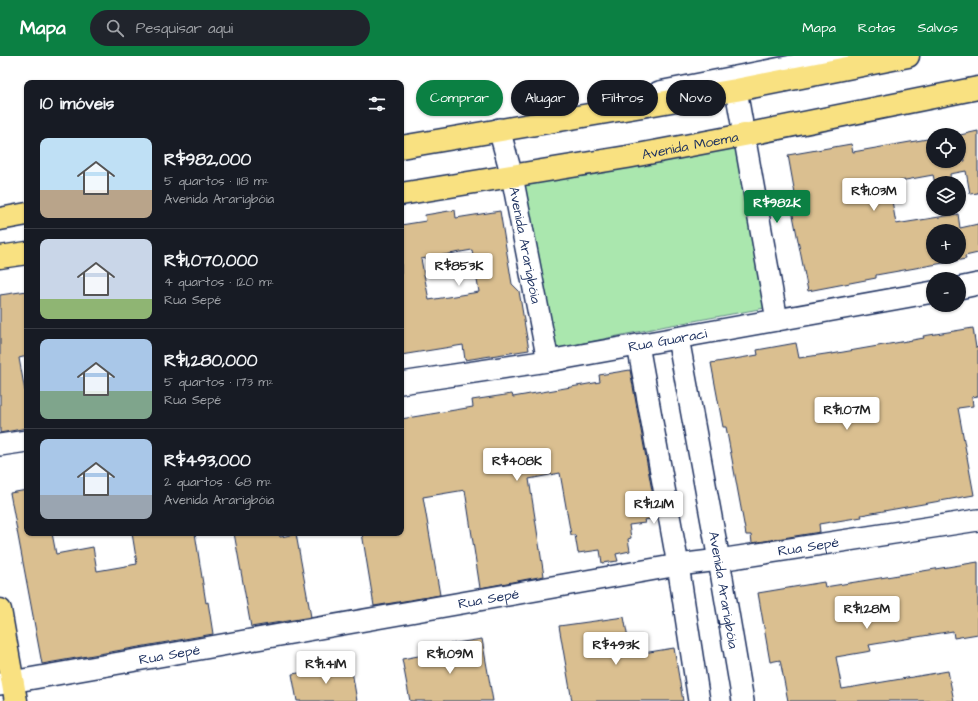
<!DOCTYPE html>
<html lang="pt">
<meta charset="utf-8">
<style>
body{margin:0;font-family:"Architects Daughter",sans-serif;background:#20242c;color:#f1f3f6;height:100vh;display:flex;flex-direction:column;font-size:15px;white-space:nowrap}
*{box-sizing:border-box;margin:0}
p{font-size:13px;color:#9ea1a6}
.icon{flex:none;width:22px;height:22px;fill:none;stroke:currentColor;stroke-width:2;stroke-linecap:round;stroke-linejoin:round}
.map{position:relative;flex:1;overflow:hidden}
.details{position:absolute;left:24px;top:24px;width:380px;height:456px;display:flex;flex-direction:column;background:#171b24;border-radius:8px;box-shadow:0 1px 3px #0004}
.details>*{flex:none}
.banner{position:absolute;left:416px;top:24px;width:380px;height:36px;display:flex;gap:8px}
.buttons{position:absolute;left:926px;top:72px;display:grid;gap:8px}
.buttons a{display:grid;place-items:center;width:40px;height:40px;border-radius:50%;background:#171b24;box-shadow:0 1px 3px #0004;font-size:20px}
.price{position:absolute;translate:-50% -34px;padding:0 9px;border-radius:4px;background:#fff;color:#222;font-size:13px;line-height:26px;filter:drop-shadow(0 1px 2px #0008)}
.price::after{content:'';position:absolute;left:50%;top:24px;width:12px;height:9px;margin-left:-6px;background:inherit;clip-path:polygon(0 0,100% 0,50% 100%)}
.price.selected{background:#0b8043;color:#fff}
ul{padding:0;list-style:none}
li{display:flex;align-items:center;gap:12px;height:100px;padding:0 16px}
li+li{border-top:1px solid #363941}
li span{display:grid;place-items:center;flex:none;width:112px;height:80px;border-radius:8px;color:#555}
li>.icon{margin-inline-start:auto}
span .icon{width:48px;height:48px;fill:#fffc;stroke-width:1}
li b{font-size:17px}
h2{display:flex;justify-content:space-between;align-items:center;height:48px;padding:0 16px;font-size:17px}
.tag{padding:0 14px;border-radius:18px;background:#171b24;box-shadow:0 1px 3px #0004;font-size:14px;line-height:36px}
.tag.selected{background:#0b8043;color:#fff}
header{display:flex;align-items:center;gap:24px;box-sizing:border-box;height:56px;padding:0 20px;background:#0b8043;color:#fff}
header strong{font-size:19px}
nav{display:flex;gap:22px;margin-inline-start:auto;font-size:14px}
.search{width:280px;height:36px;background:#20242c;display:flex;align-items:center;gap:10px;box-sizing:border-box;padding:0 14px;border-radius:22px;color:#9ea1a6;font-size:15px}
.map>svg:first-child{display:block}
.green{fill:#aae7ae;stroke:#628b86}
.building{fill:#dabf90;stroke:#1b2f5e;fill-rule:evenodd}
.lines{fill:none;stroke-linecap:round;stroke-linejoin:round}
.minor-casing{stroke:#1b2f5e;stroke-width:24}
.major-casing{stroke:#1b2f5e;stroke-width:25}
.minor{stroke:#fff;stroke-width:21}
.major{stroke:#f9e181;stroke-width:22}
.labels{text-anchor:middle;stroke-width:3;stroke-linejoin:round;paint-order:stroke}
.street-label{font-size:14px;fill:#1b2f5e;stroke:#fff}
</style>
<header>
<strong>Mapa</strong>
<div class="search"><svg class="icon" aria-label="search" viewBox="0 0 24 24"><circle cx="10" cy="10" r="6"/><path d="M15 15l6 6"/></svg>Pesquisar aqui</div>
<nav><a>Mapa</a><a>Rotas</a><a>Salvos</a></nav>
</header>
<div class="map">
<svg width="978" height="645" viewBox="0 0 978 645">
<rect width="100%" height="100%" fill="#fff"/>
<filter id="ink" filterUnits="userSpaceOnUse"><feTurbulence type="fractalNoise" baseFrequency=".025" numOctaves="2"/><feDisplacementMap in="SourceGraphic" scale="8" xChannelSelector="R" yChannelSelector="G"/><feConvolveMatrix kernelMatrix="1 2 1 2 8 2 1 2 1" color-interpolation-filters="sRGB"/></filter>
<g filter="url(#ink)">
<polygon class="green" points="737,87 765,252 666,270 555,293 524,130"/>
<g class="building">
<path d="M978,75v62l-8,1 -4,-23 -16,3 1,9h-16l-2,-8 -44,8 7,41 62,-10 2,14 18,-4v29l-13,3 1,3 -90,16v3l-68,13 -19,-96 6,-1 -7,-39 63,-11 2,8 80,-14v23h32l-5,-26zM933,175h26v26h-26z"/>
<path d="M455,154l1,8 44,-7 12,73 7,7 10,59 -64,10 -2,-15 -62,10v-130l25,-4 -1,-6zM472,194l7,42 -50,8 -8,-41z"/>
<polygon points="27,235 27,300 19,302 27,346 27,372 0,377 0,239"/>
<polygon points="973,272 976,292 978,291 978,340 972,341 973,350 958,352 974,439 861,459 862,461 819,468 820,476 752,487 751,479 746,479 726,371 723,371 711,307 758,299 757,294 796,287 799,302 832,297 832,298 924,282 923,280"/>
<polygon points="630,314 657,462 644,464 645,467 629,469 631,482 628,483 630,495 616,498 618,505 602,507 600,494 578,497 575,479 571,479 560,417 529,423 544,520 480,532 465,434 423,441 440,539 374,550 362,477 401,477 401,363 473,351 472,344 512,338 513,341 600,326 599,319"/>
<polygon points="27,434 27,477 52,477 56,498 93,491 97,515 137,508 132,477 195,477 206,547 208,546 213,578 42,608 10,437"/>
<polygon points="234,477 279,477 280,481 296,478 311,561 251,571"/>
<polygon points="978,506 978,578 954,582 953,575 869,589 871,595 836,601 842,633 948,615 954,645 788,645 780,604 770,606 758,537 824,526 825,531"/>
<polygon points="624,561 631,599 674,592 683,645 572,645 559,570"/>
<polygon points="482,583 493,645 410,645 402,603 451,594 450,588"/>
<polygon points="351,609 357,645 297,645 292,618"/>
</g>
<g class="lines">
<defs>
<g id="minor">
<polyline points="736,34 777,264"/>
<polyline points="659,36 843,0"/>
<path id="s1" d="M499,73l13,47 36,185"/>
<polyline points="959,232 978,228"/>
<path id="s2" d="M678,282l41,222 24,141"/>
<polyline points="638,289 678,509 699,645"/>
<path id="s3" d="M401,327l147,-22 385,-69"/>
<polyline points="0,389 27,385"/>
<path id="s4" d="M0,628l678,-119 41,-5 259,-40"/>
</g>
<g id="major">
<polyline points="401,91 736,34 908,0"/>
<path id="s5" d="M401,138l226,-37 117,-22 234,-47"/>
<polyline points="0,163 27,158"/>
<polyline points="0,201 27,197"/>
<polyline points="0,554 16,645"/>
</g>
</defs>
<use href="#minor" class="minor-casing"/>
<use href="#major" class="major-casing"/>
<use href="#minor" class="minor"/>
<use href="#major" class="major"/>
</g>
</g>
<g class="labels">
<g class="street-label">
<text dy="5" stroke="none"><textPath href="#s5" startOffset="293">Avenida Moema</textPath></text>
<text dy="5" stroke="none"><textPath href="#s1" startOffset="119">Avenida Ararigbóia</textPath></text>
<text dy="5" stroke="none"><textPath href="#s3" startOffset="270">Rua Guaraci</textPath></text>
<text dy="5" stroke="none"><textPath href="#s4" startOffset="820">Rua Sepé</textPath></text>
<text dy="5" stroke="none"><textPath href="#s2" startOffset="256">Avenida Ararigbóia</textPath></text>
<text dy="5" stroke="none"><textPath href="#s4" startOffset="496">Rua Sepé</textPath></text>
<text dy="5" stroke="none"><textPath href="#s4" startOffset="172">Rua Sepé</textPath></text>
</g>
</g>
</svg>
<div class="buttons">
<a><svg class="icon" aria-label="locate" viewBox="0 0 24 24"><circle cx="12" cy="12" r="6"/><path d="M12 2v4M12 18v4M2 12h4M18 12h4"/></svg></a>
<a><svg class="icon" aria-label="layers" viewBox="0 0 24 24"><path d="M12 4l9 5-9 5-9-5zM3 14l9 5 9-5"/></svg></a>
<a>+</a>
<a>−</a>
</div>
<b class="price" style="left:874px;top:156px">R$1.03M</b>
<b class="price selected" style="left:777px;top:168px">R$982K</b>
<b class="price" style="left:459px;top:231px">R$853K</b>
<b class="price" style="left:847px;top:375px">R$1.07M</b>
<b class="price" style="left:517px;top:426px">R$408K</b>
<b class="price" style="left:654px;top:469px">R$1.21M</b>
<b class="price" style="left:867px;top:574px">R$1.28M</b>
<b class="price" style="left:616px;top:610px">R$493K</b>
<b class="price" style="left:450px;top:619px">R$1.09M</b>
<b class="price" style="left:326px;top:629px">R$1.41M</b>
<div class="banner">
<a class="tag selected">Comprar</a>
<a class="tag">Alugar</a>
<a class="tag">Filtros</a>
<a class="tag">Novo</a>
</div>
<section class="details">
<h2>10 imóveis<svg class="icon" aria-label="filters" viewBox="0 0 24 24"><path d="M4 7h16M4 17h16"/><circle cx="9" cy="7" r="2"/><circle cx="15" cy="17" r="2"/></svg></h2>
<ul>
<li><span style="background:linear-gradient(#bfe0f5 65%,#b9a48a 0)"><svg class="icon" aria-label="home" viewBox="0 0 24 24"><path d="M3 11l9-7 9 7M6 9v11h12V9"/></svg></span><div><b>R$982,000</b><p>5 quartos · 118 m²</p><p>Avenida Ararigbóia</p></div></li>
<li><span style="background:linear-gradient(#c9d6e8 75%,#8fb573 0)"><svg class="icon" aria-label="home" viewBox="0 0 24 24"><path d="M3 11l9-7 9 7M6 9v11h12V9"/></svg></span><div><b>R$1,070,000</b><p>4 quartos · 120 m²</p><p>Rua Sepé</p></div></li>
<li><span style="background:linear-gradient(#a9c7e8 65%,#7fa58c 0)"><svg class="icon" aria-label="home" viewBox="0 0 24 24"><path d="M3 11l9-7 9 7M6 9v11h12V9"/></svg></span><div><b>R$1,280,000</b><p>5 quartos · 173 m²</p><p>Rua Sepé</p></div></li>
<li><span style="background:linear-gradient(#a9c7e8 70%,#9aa5b1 0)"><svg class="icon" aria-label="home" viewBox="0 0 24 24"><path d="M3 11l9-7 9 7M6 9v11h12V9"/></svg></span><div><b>R$493,000</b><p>2 quartos · 68 m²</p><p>Avenida Ararigbóia</p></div></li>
</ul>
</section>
</div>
